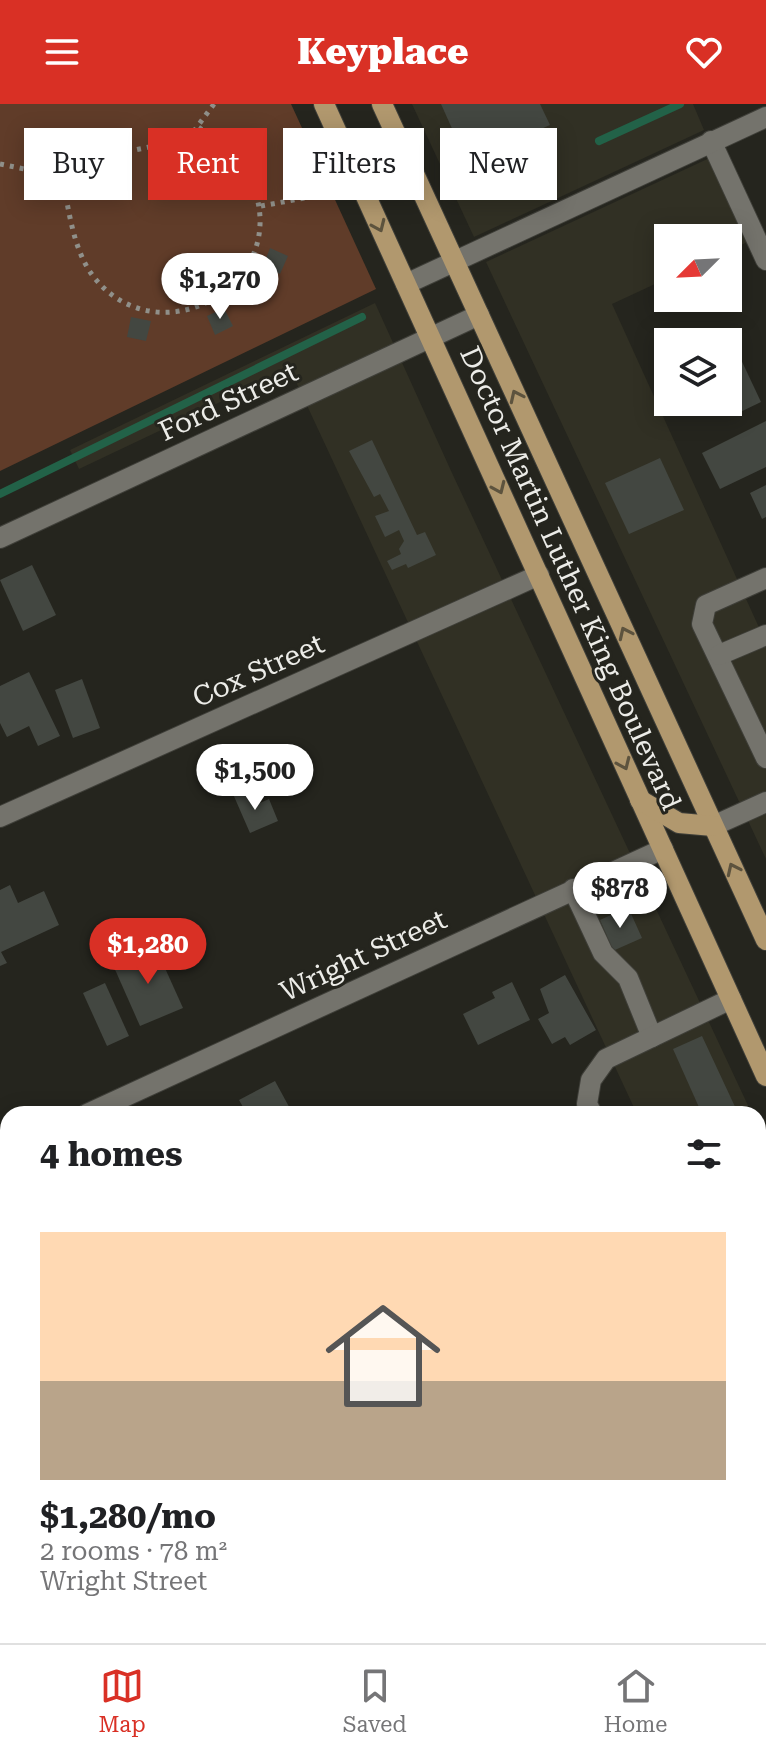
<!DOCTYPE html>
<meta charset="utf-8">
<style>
body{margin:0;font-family:"Roboto Serif",serif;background:#f2f2f2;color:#202124;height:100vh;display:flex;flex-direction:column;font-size:30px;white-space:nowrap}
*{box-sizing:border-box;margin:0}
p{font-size:26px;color:#757577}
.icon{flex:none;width:44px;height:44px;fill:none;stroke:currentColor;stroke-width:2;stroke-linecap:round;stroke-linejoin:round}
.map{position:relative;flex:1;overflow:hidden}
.sheet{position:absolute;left:0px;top:1002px;width:766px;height:538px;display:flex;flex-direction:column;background:#fff;border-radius:24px 24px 0 0;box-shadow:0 4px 20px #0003}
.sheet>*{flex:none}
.guide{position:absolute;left:24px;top:24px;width:718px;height:72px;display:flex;gap:16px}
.needle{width:52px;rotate:246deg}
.controls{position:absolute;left:654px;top:120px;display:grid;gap:16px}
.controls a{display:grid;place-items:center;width:88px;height:88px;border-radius:0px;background:#fff;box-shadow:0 4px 20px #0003;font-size:40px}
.price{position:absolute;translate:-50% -68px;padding:0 18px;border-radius:28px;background:#fff;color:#222;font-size:26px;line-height:52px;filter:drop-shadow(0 2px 4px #0008)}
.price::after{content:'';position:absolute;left:50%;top:48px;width:24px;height:18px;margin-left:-12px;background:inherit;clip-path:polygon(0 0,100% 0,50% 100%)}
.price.on{background:#d93025;color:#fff}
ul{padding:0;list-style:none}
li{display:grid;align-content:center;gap:16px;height:424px;padding:0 40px}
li+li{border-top:2px solid #e0e0e0}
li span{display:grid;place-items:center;height:248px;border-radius:0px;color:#555}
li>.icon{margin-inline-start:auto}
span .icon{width:144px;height:144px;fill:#fffc;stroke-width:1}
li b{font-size:34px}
h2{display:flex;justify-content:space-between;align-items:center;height:96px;padding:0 40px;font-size:34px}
.pill{padding:0 28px;border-radius:0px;background:#fff;box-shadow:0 4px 20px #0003;font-size:28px;line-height:72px}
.pill.on{background:#d93025;color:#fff}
header{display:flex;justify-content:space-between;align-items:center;height:104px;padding:0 40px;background:#d93025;color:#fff;font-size:36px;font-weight:800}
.tabs{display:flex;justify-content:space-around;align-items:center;height:112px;border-top:2px solid #e0e0e0;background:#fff;font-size:22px;color:#757577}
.tabs a{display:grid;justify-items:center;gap:4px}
.tabs .on{color:#d93025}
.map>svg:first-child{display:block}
.built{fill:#313024}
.green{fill:#603c29}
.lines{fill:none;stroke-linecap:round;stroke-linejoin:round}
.stream{stroke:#226248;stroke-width:8}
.building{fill:#434741}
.minor-casing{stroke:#3f3f39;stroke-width:22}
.major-casing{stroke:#3f3f39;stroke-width:22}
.path{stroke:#90908a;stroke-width:5;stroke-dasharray:4 6;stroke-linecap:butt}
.minor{stroke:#74736c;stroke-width:20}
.major{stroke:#b1986e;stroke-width:20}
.oneway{stroke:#5d533e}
.labels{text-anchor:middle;stroke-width:6;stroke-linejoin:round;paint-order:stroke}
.street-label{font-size:28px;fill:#ecece8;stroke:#25251e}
</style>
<header><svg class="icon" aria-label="menu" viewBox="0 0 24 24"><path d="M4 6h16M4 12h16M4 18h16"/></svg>Keyplace<svg class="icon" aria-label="heart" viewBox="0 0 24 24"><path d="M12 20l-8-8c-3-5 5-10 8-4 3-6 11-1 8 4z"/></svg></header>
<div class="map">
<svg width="766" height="1539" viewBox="0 0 766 1539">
<rect width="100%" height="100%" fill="#25251e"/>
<g class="built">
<polygon points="412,0 693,0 704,26 474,133"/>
<polygon points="716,51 754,135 728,147 728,134 668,134 668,174 612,200 766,539 766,755 486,158"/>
<polygon points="375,199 452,369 752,1010 637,1010 290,265 79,365 70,346"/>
<polygon points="758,1023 766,1040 766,1293 758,1276"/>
</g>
<polygon class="green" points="0,0 291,0 376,185 0,367"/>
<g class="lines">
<g class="stream">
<polyline points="599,37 680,0"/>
<polyline points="0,390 362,213"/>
</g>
</g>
<g class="building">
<polygon points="441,0 540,0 550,21 467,58"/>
<polygon points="270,144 288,152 280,170 263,162"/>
<polygon points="224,204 233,222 215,231 207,212"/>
<polygon points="131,213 151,217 146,237 127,233"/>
<polygon points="737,247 761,298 732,312 725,298 728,251"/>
<polygon points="766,317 766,363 720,385 702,349"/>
<polygon points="372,336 417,431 425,428 436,451 408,464 406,460 392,466 387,457 401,450 399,445 404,437 399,426 385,433 375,412 389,407 380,390 374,393 349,347"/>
<polygon points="660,354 684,406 629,430 605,379"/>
<polygon points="766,381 766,413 762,415 750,389"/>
<polygon points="32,461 56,511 23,527 0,476"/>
<polygon points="29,568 60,632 38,642 29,622 7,633 0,619 0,582"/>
<polygon points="82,575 100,624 73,634 55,586"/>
<polygon points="246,685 253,702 269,695 278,717 250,729 233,690"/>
<polygon points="10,781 18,799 44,787 59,821 1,848 7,859 0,862 0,786"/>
<polygon points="628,803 642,834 608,849 601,834 607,832 600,816"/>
<polygon points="155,842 183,904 140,922 113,861"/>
<polygon points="565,871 596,926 570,941 565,933 552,940 538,915 549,909 540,885"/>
<polygon points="512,878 530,916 478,941 463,910 495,894 492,888"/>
<polygon points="105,879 129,932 107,942 83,889"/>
<polygon points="702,932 737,1007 731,1010 702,1010 673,945"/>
<polygon points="275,977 293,1010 247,1010 239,996"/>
<polygon points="766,1156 766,1227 758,1231 758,1159"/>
<polygon points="766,1312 766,1363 764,1364 758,1352 758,1315"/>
<polygon points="8,1525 8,1532 62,1532 65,1539 0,1539 0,1529"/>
<polygon points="321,1532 342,1532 345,1539 324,1539"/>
<polygon points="359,1532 390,1532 375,1539 363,1539"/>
<polygon points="660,1532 665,1532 668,1539 646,1539"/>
</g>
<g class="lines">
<defs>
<g id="minor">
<polyline points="711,37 766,156"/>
<polyline points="406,180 766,13"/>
<polyline points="0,434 479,211"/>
<polyline points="766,474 706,501 702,520 766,654"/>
<polyline points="719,551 766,531"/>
<polyline points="0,713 539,471"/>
<polyline points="713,722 766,698"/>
<polyline points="573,785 603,849 628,874 652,933"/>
<polyline points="87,1010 663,745"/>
<polyline points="592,1010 587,1000 591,976 606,955 731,895"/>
<polyline points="0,1050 8,1046"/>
<polyline points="758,1088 766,1084"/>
<polyline points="0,1163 8,1180"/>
<polyline points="758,1429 766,1425"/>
<polyline points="170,1532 173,1539"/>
<polyline points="520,1539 535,1532"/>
</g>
<g id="major">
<polyline points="324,0 766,972"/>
<polyline points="382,0 766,836"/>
<polyline points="640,696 679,719 713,722"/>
</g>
</defs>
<use href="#minor" class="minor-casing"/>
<use href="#major" class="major-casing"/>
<g class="path">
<polyline points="0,60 34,67 173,38 194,27 214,0"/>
<path d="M60,62c8,35 11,81 33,110 64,83 197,11 161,-88 -3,-9 -6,-20 -12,-28 -10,-13 -30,-23 -44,-33"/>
<polyline points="261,102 332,89"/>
</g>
<use href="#minor" class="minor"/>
<use href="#major" class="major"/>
</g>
<defs><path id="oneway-chevron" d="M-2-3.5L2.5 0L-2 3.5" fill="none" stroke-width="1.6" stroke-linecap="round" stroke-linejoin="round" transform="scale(2)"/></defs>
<g class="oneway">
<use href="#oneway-chevron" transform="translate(379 122) rotate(66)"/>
<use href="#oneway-chevron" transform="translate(516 292) rotate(-115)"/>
<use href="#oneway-chevron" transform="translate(499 384) rotate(66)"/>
<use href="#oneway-chevron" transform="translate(625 529) rotate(-115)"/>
<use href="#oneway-chevron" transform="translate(624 660) rotate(66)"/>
<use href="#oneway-chevron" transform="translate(733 765) rotate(-115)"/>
</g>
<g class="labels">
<g class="street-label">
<text transform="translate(228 297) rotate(-25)" y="10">Ford Street</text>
<text transform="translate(571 474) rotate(66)" y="10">Doctor Martin Luther King Boulevard</text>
<text transform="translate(258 566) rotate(-24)" y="10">Cox Street</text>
<text transform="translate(363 851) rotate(-25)" y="10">Wright Street</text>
</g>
</g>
</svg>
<div class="controls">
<a><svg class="needle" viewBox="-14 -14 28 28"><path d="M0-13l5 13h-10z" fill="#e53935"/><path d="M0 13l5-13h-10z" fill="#757577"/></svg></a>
<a><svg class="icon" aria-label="layers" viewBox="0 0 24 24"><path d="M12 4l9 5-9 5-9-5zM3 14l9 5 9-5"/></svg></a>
</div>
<b class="price" style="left:220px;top:217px">$1,270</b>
<b class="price" style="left:255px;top:708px">$1,500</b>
<b class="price" style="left:620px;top:826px">$878</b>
<b class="price on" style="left:148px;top:882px">$1,280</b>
<div class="guide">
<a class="pill">Buy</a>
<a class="pill on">Rent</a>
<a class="pill">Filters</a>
<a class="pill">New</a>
</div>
<section class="sheet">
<h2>4 homes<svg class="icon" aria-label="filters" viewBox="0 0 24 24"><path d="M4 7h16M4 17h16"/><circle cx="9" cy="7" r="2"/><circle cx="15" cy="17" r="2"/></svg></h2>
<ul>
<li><span style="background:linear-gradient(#ffd9b3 60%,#b9a48a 0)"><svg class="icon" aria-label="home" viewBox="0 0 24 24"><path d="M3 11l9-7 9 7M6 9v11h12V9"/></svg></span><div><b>$1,280/mo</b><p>2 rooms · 78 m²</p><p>Wright Street</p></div></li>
</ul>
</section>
</div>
<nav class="tabs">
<a class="on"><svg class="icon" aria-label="map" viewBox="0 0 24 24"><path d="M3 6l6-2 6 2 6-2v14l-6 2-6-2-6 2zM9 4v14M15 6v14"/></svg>Map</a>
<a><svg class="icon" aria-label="saved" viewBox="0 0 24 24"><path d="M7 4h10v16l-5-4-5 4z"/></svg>Saved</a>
<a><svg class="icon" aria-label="home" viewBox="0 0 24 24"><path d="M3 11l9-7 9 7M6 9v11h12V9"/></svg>Home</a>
</nav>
